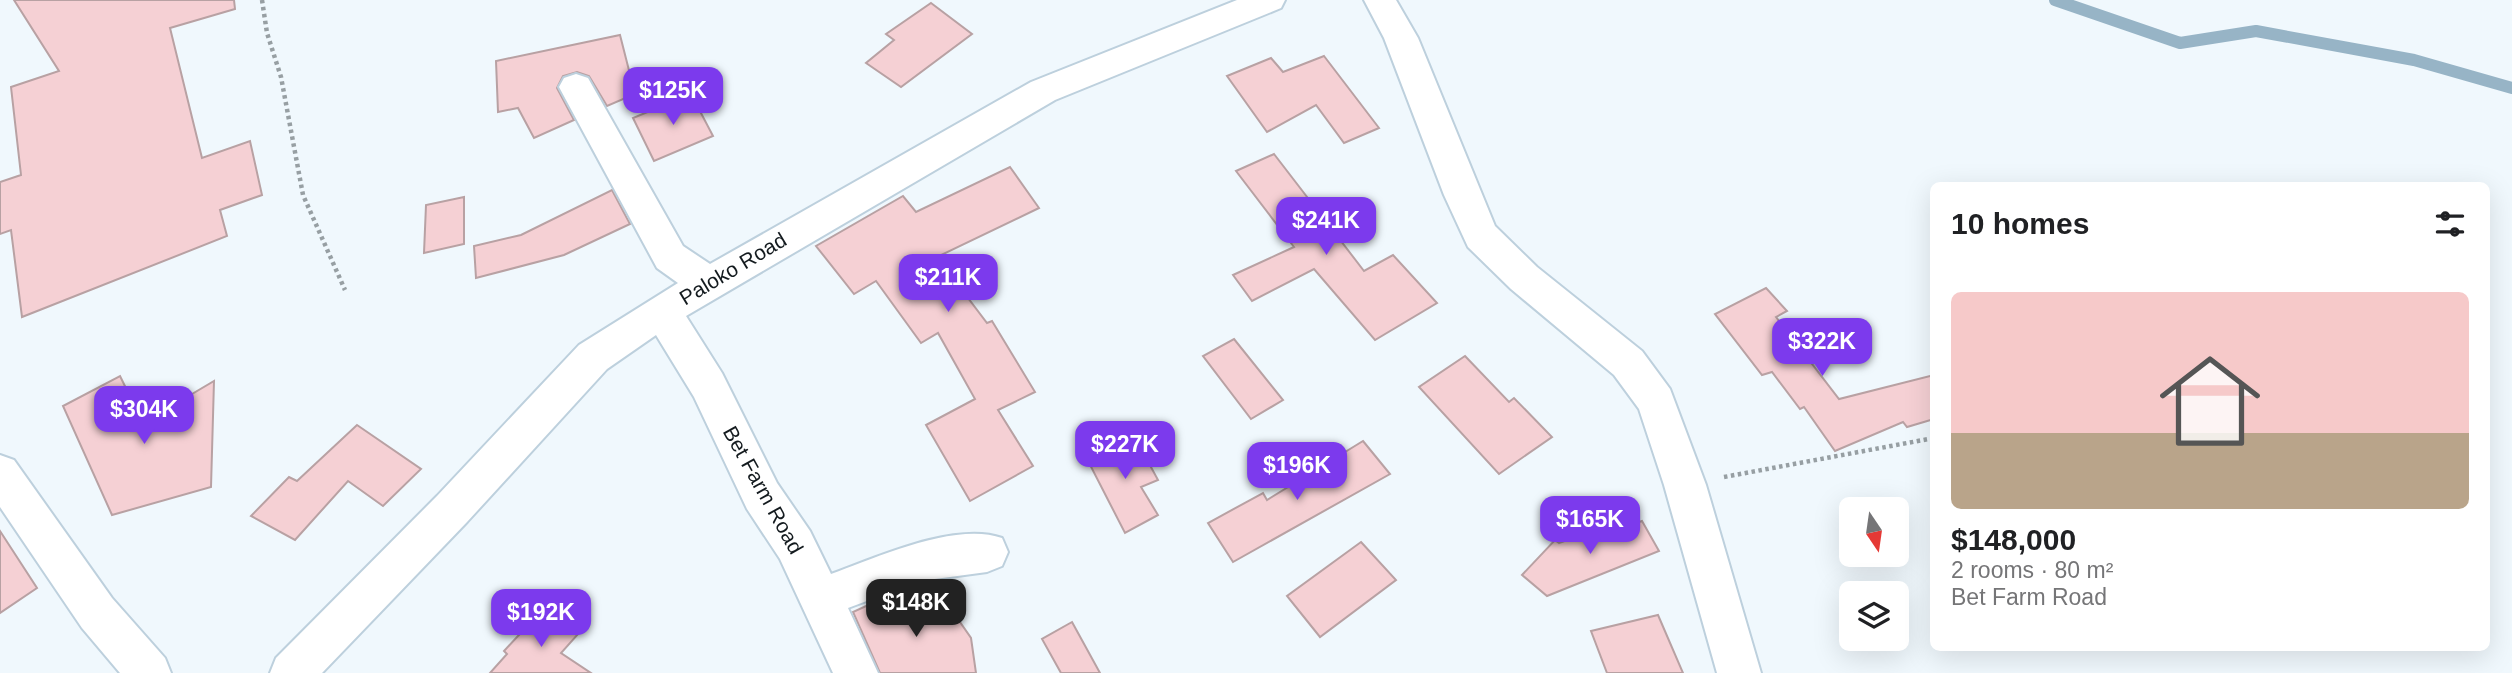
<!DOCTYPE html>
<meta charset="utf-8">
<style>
body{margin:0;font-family:Helvetica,sans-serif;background:#f2f2f2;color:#202124;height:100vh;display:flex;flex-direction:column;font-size:26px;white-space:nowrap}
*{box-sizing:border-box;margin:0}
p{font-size:23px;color:#757577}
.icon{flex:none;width:38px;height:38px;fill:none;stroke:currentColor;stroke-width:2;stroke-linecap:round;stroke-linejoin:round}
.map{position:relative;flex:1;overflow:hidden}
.sheet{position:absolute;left:1930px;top:182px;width:560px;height:469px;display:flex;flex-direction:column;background:#fff;border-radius:10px;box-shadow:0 7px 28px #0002}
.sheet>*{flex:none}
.needle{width:46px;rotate:167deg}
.fabs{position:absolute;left:1839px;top:497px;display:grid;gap:14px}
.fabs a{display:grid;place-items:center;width:70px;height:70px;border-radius:10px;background:#fff;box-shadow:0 7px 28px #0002;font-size:35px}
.price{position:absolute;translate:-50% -60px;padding:0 16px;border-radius:14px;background:#7c3aed;color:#fff;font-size:23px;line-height:46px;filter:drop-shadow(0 2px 4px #0008)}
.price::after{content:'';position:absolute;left:50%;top:42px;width:21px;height:16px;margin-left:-10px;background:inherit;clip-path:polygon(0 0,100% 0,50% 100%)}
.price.active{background:#222;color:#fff}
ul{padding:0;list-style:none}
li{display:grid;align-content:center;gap:14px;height:371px;padding:0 21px}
li span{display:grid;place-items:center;height:217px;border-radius:10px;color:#555}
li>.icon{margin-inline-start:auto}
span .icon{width:126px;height:126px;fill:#fffc;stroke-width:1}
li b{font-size:30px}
h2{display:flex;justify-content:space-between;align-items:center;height:84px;padding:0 21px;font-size:30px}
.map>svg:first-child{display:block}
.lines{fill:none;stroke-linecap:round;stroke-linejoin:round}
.stream{stroke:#97b4c6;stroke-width:12}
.building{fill:#f5d0d4;stroke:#b8a1a3;stroke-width:2}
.minor-casing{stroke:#bdd0dd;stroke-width:4}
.path{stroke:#979fa3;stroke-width:4.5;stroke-dasharray:3.5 3.5;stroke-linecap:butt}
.minor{fill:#fff;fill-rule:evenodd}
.labels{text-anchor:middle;stroke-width:6;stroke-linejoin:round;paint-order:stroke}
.street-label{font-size:21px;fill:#131a1e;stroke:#fff}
</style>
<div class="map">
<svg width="2512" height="673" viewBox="0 0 2512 673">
<rect width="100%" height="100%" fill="#f0f8fd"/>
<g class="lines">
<polyline class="stream" points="2055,0 2180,43 2256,31 2414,60 2512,88"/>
</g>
<g class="building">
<polygon points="14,0 234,0 235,9 170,28 202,158 250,141 262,195 220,210 227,236 22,317 11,230 0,234 0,182 21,175 11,87 59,71"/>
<polygon points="931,3 972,34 901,87 866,63 894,40 886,34"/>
<polygon points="620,35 635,94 607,106 589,76 577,72 563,76 557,88 574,120 534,138 518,108 498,112 496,61"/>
<polygon points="1324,56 1379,128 1344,143 1316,105 1267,132 1227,76 1271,58 1283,72"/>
<polygon points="691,94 713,136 654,161 633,118"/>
<polygon points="1274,154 1364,271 1393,255 1437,303 1375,340 1314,269 1252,301 1233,275 1294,247 1236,171"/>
<polygon points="1010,167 1039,208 937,257 987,323 992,321 1035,392 998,410 1033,466 970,501 926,425 975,399 938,333 921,343 876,281 854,294 816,246 903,196 916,212"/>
<polygon points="612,190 630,224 564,255 476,278 474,246 521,235"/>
<polygon points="464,197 464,244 424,253 426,205"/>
<polygon points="1766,288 1787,311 1776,317 1839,399 1934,375 1934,419 1907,427 1903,422 1835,451 1804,407 1800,409 1772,372 1762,375 1715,314"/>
<polygon points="1234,339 1283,400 1251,419 1203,356"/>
<polygon points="1465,356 1509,402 1514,398 1552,437 1499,474 1419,387"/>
<polygon points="120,376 143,423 214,381 211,487 112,515 63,406"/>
<polygon points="357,425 421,469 383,506 348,481 295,540 251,516 289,477 297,481"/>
<polygon points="1133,434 1158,480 1141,487 1158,515 1125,533 1085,455"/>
<polygon points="1363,441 1390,474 1233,562 1208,523 1263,493 1267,500"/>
<polygon points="1620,520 1624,527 1642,521 1659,551 1547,596 1522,575 1555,540 1559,543"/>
<polygon points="0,531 37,588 0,613"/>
<polygon points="1361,542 1396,580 1320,637 1287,596"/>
<polygon points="890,595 909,622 944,599 971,638 976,673 880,673 853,612"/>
<polygon points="544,608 579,633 561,653 591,673 490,673 507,654 504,651"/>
<polygon points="1658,615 1683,673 1607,673 1591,631"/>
<polygon points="1072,622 1100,673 1061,673 1042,639"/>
</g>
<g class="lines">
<defs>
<g id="minor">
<path d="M1237,0h48l-4,8 -226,92 -369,216 36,57 55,110 33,48 21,43c44,-16 125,-53 171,-36l6,14 -6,14 -15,6 -67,9 -72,27 30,65h-45l-53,-114 -33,-50 -53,-112 -38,-62 -49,34 -140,153 -145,151h-52l6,-15 161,-162 142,-151 99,-62 -21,-15 -98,-181 5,-9 12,-4 12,4 95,168 27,18 321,-182z"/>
<polygon points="1364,0 1396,0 1418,38 1495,226 1537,267 1642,351 1670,389 1706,485 1761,673 1717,673 1664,485 1639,409 1614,375 1511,289 1468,247 1444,195 1384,38"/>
<polygon points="0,455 14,460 112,598 165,658 171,673 120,673 82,628 0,507"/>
</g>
</defs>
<use href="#minor" class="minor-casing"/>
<g class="path">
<polyline points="262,0 267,33 281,77 303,195 345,290"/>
<polyline points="1724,477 1934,438"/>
</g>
<use href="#minor" class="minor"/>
</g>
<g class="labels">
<g class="street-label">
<text transform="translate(733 269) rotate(-31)" y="7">Paloko Road</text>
<text transform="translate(763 490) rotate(61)" y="7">Bet Farm Road</text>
</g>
</g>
</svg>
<div class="fabs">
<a><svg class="needle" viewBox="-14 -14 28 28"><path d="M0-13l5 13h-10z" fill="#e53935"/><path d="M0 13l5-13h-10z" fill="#757577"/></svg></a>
<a><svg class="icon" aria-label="layers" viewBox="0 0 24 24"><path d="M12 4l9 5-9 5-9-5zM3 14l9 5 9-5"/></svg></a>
</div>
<b class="price" style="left:673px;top:127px">$125K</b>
<b class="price" style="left:1326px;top:257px">$241K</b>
<b class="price" style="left:948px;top:314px">$211K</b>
<b class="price" style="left:1822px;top:378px">$322K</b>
<b class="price" style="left:144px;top:446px">$304K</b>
<b class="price" style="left:1125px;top:481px">$227K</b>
<b class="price" style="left:1297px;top:502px">$196K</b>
<b class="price" style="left:1590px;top:556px">$165K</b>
<b class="price active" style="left:916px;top:639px">$148K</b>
<b class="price" style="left:541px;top:649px">$192K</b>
<section class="sheet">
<h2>10 homes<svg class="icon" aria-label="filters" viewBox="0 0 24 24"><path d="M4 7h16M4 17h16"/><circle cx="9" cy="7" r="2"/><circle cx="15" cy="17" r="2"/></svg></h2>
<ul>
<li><span style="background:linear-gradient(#f6c9c9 65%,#b9a48a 0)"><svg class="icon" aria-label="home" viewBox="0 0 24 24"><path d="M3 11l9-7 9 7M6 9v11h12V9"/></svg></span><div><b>$148,000</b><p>2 rooms · 80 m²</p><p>Bet Farm Road</p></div></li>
</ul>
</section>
</div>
